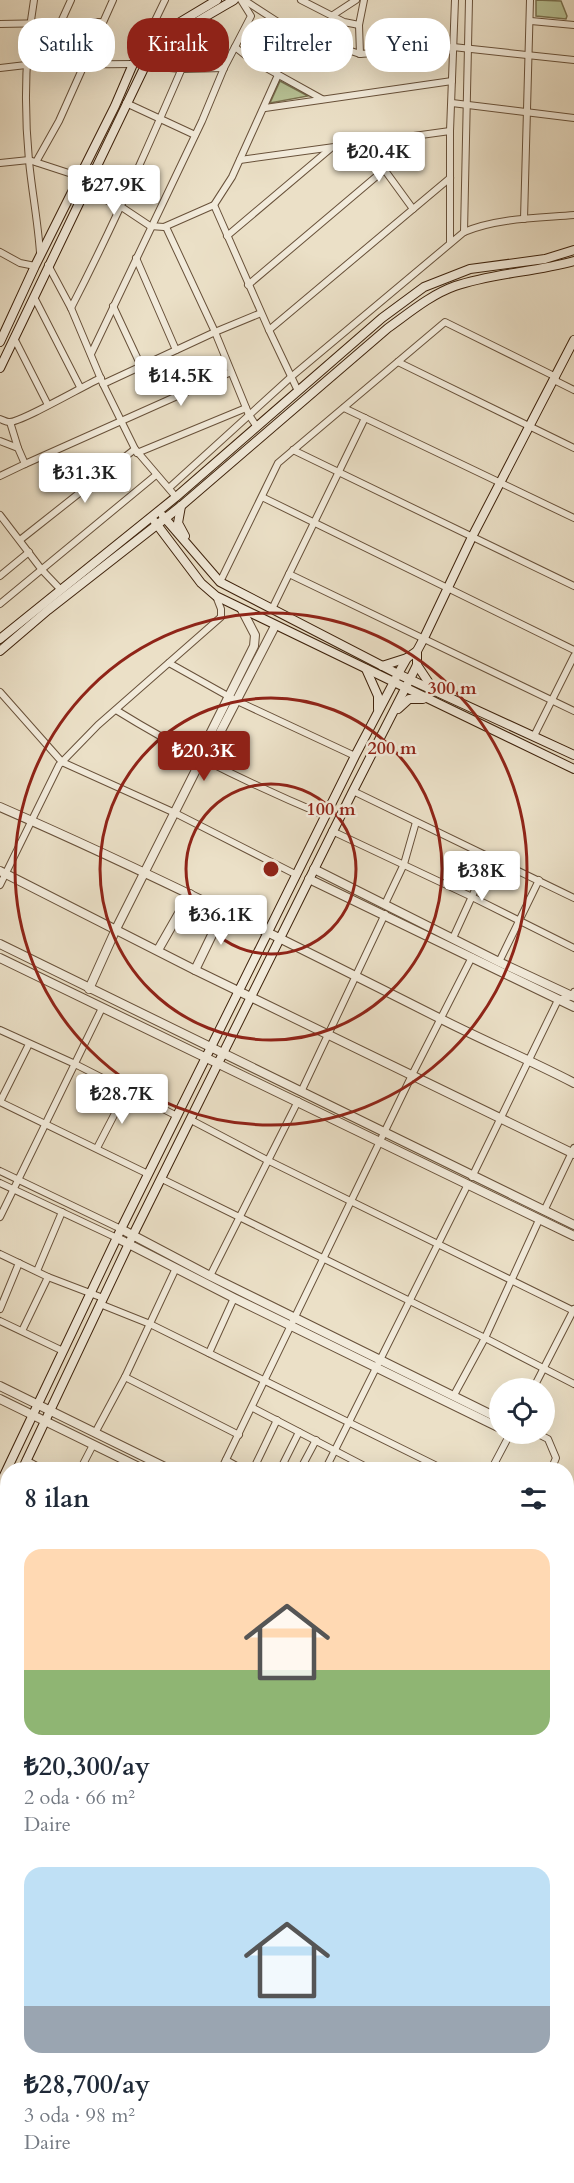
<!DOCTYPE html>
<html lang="tr">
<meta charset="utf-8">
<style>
body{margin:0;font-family:Cardo,serif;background:#f6f6f7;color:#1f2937;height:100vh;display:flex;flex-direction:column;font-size:22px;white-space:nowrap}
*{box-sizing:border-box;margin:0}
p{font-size:20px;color:#747a83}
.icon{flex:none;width:33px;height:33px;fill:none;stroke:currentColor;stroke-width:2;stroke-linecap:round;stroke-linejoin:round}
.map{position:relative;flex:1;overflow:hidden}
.side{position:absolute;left:0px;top:1462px;width:574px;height:722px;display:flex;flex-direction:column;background:#fff;border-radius:24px 24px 0 0;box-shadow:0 6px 24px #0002}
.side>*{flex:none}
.banner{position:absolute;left:18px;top:18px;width:538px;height:54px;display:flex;gap:12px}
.fabs{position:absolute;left:489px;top:1378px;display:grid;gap:12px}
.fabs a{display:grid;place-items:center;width:66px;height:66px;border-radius:50%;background:#fff;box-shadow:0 6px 24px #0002;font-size:30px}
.price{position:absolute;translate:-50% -51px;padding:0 14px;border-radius:6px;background:#fff;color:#222;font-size:20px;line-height:39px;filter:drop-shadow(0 2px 3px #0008)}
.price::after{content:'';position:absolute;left:50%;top:36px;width:18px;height:14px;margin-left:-9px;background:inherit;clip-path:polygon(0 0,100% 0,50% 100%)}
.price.selected{background:#8f2418;color:#fff}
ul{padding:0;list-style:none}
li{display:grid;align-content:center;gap:12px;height:318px;padding:0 24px}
li span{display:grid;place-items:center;height:186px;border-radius:18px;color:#555}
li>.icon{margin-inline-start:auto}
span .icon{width:108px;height:108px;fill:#fffc;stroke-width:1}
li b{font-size:26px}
h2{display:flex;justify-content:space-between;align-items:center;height:72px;padding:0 24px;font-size:26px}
.chip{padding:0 21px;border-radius:24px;background:#fff;box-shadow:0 6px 24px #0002;font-size:21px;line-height:54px}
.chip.selected{background:#8f2418;color:#fff}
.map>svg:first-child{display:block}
.green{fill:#b8c295;stroke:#7a7250;stroke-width:1.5}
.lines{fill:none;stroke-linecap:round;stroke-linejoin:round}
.minor-casing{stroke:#68513a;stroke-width:8}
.tertiary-casing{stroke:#68513a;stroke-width:10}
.secondary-casing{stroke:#3d210b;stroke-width:10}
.trunk-casing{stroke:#3d210b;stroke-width:13}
.minor{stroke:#f2ebdb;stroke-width:6}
.tertiary{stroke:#f2ebdb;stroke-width:8}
.secondary{stroke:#f2ebdb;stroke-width:8}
.trunk{stroke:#e6c084;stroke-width:10}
.ring{fill:none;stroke:#8f2418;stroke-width:3}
.centre{fill:#8f2418;stroke:#f2ebdb;stroke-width:3}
.ring-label{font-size:18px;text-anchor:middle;font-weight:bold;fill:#8f2418;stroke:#f2ebdb;stroke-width:5;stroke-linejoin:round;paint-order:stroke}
</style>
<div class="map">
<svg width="574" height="2183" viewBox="0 0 574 2183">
<rect width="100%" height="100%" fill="#ebe0c7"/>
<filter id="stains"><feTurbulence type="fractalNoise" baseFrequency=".00333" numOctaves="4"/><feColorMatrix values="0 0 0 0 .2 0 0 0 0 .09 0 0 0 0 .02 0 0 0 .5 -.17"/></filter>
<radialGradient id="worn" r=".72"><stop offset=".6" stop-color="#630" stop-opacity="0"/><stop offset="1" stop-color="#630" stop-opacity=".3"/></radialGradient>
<g class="green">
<polygon points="536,0 561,1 567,16 566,19 536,16"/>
<polygon points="280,81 308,96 270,103"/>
</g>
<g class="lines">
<defs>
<g id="minor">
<path d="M34,0c-9,53 -10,108 -5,161 3,31 9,61 11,92"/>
<polyline points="244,0 278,22 324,42 360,54 453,47 574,60"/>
<polyline points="301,0 344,22 359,25"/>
<polyline points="333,15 356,0"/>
<polyline points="531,21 574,25"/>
<polyline points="61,22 71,0"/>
<polyline points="0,24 102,22"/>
<polyline points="235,47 250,59 322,99"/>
<polyline points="146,48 150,31 165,0"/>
<polyline points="360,54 359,25 364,0"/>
<polyline points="145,66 182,69 224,68"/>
<polyline points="0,68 26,65 133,64"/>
<polyline points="126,103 195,135"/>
<polyline points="452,103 574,118"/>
<polyline points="265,108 452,81"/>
<polyline points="365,143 413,209"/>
<polyline points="240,160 450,131"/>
<polyline points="36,162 59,121 113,0"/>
<polyline points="0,163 29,160 81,177"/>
<polyline points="85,191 120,206 150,226 164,227 214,205 232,177 278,75"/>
<polyline points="214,205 269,330 298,391"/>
<polyline points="524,219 530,0"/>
<polyline points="166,227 215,332 249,415 257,427"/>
<polyline points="464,232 469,0"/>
<polyline points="227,236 330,149"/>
<polyline points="450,242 450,131 455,0"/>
<polyline points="0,252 20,263 35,266"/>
<polyline points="136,258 176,350"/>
<polyline points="48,265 71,308 103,384 135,449 176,497"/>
<polyline points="248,285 384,170"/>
<polyline points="34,297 80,387"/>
<polyline points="113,306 141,366"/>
<path d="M71,308c49,-95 91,-193 133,-291"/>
<polyline points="269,330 450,178"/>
<polyline points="14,338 48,405"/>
<polyline points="91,354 202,121 224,68 251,16 241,0"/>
<polyline points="398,362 574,448"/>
<polyline points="554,380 574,390"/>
<polyline points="103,384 215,332 261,313"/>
<polyline points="344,408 574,518"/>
<path d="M0,419c3,1 6,3 9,3 11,1 76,-37 92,-44"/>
<polyline points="10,422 18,448"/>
<polyline points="0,441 18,448 25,464 0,476"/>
<polyline points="293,450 574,586"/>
<polyline points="137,453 246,408"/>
<polyline points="25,464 231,372"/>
<path d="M169,488l122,-111 173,-145c33,-14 74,-14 110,-17"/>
<polyline points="262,497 574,650"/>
<polyline points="0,515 42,570 61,590"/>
<polyline points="20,540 135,449"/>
<polyline points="289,574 574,711"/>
<polyline points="0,576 29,552"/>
<polyline points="220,582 278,463 445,322 556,377"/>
<polyline points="0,604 156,475"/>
<polyline points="272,609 365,418"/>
<polyline points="169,663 235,700 355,756"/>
<polyline points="0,692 62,762 175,813 297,875"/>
<path d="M116,710c66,41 138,76 210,106"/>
<polyline points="534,736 574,656"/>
<polyline points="353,791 574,898"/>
<polyline points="332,831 472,897 574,948"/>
<polyline points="0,885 59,765 98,725 221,617 221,609 216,596"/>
<polyline points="385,904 404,864 416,822"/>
<polyline points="453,938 490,857"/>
<polyline points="499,962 539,880"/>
<polyline points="0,1030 75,1064 177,1116"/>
<polyline points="29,1044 0,1102 148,1174"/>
<polyline points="301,1092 385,914"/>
<polyline points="191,1120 267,1160 574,1311"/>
<polyline points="97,1148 127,1090"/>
<polyline points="0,1171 121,1229"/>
<polyline points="472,1177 558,1000 572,996 574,992"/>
<polyline points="162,1179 485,1338 574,1384"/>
<polyline points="0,1183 117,1238"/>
<polyline points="544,1211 574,1148"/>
<polyline points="0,1217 102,1008"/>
<polyline points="0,1254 48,1277 103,1298"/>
<polyline points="37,1271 62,1212"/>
<polyline points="210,1276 298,1101"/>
<polyline points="100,1304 150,1324 445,1470"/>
<polyline points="0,1309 19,1263"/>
<polyline points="0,1321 63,1351"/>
<polyline points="22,1331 48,1277"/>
<polyline points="209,1353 234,1298"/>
<polyline points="125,1377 239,1435"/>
<polyline points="533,1389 574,1309"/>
<polyline points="454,1395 485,1338 539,1220"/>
<polyline points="253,1408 372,1470"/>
<polyline points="95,1433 125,1377 176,1268"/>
<polyline points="538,1434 548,1439 556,1458 551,1470"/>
<polyline points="26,1460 44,1470"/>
<polyline points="226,1460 244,1470"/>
<polyline points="80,1470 93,1445"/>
<polyline points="221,1470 412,1075 472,957"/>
<polyline points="253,1470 277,1420"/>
<polyline points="280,1470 299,1432"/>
<polyline points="300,1470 316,1440"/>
<polyline points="325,1470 468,1184"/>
<polyline points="491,1470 510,1434"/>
<polyline points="567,1553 574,1563"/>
<polyline points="0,1565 8,1577"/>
<polyline points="567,1614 574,1612"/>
<polyline points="0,1632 8,1625"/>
<polyline points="567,1657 574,1654"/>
<polyline points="0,1767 8,1769"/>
<polyline points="567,1962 574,1966"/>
<polyline points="0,1998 8,1991"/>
<polyline points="0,2024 8,2016"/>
<polyline points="567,2024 574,2029"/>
<polyline points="567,2069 574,2074"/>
<polyline points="107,2176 114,2183"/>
<polyline points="267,2176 277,2183"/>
<polyline points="363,2176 368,2183"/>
<polyline points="168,2183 181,2176"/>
<polyline points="285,2183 290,2176"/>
<polyline points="465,2183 469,2176"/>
</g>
<g id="tertiary">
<polyline points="202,758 202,750 254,646 255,635 242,610"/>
<path d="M0,807c149,65 294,138 439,211 45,23 91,42 135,65"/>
<polyline points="314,869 499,962 574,997"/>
<polyline points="0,871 195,970 574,1154"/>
<polyline points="309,879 574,1007"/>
<polyline points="0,944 574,1225"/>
<polyline points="158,950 190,894"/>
<polyline points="0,958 574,1236"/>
<polyline points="195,970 224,910"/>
<polyline points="89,989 116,929 202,758 212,748 275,626"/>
<polyline points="121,1229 210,1276 500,1419"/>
<polyline points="117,1238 234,1298 500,1428"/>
<polyline points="0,1386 171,1470"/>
<polyline points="0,1399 145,1470"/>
</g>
<g id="secondary">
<polyline points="0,342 35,266 115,106 133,64 150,45 177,24 217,0"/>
<path d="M0,368l145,-302c22,-30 57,-47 89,-66"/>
<polyline points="181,506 178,523 185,536"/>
<polyline points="163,516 220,582 398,674 574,755"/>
<polyline points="155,522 201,583 216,596 574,769"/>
<polyline points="0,639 176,497 382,318 424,287 470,269 545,259 574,250"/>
<path d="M0,651l48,-41 133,-104 207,-178c21,-15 42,-33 67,-42 38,-13 80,-14 119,-25"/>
<polyline points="417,665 433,689"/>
<polyline points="382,666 407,658"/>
<polyline points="366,669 378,696 378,709"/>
<polyline points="398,709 409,699 423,699"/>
<polyline points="22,1470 133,1235 353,791 410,679 417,665 417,651"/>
<polyline points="0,1484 121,1229 355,756 398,674 407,658 417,651 424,638 472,537 574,340"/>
<polyline points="0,1515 8,1499"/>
<polyline points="0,1589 8,1596"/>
<polyline points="0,1608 8,1615"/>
</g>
<g id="trunk">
<polyline points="0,1721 8,1723"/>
<polyline points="0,1742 8,1745"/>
<polyline points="567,1986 574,1990"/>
<polyline points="567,2005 574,2009"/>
</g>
</defs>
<use href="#minor" class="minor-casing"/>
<use href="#tertiary" class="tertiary-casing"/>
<use href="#secondary" class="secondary-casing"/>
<use href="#trunk" class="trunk-casing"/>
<use href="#minor" class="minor"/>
<use href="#tertiary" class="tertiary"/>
<use href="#secondary" class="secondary"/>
<use href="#trunk" class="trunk"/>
</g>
<g class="ring">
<circle cx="271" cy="869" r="85"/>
<circle cx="271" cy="869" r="171"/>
<circle cx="271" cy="869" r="256"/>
</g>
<circle cx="271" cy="869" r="9" class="centre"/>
<g class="ring-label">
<text x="452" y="694">300 m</text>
<text x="392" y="754">200 m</text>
<text x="331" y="815">100 m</text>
</g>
<rect width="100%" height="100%" filter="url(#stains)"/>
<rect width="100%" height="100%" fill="url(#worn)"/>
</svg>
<div class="fabs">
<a><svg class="icon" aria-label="locate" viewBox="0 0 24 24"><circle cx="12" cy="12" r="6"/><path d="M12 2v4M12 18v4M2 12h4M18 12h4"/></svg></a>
</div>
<b class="price" style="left:379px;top:183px">₺20.4K</b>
<b class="price" style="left:114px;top:216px">₺27.9K</b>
<b class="price" style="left:181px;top:407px">₺14.5K</b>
<b class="price" style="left:85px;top:504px">₺31.3K</b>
<b class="price selected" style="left:204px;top:782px">₺20.3K</b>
<b class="price" style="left:482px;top:902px">₺38K</b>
<b class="price" style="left:221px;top:946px">₺36.1K</b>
<b class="price" style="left:122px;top:1125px">₺28.7K</b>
<div class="banner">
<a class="chip">Satılık</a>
<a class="chip selected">Kiralık</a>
<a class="chip">Filtreler</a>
<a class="chip">Yeni</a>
</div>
<section class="side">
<h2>8 ilan<svg class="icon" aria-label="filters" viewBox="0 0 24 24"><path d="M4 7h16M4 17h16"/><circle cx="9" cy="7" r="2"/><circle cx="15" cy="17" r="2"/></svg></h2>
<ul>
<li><span style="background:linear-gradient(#ffd9b3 65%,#8fb573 0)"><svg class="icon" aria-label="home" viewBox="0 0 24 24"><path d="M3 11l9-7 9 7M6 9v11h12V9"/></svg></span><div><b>₺20,300/ay</b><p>2 oda · 66 m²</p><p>Daire</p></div></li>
<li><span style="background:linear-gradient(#bfe0f5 75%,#9aa5b1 0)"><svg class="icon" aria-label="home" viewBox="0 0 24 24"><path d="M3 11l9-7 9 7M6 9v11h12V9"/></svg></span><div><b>₺28,700/ay</b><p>3 oda · 98 m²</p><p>Daire</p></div></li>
</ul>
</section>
</div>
